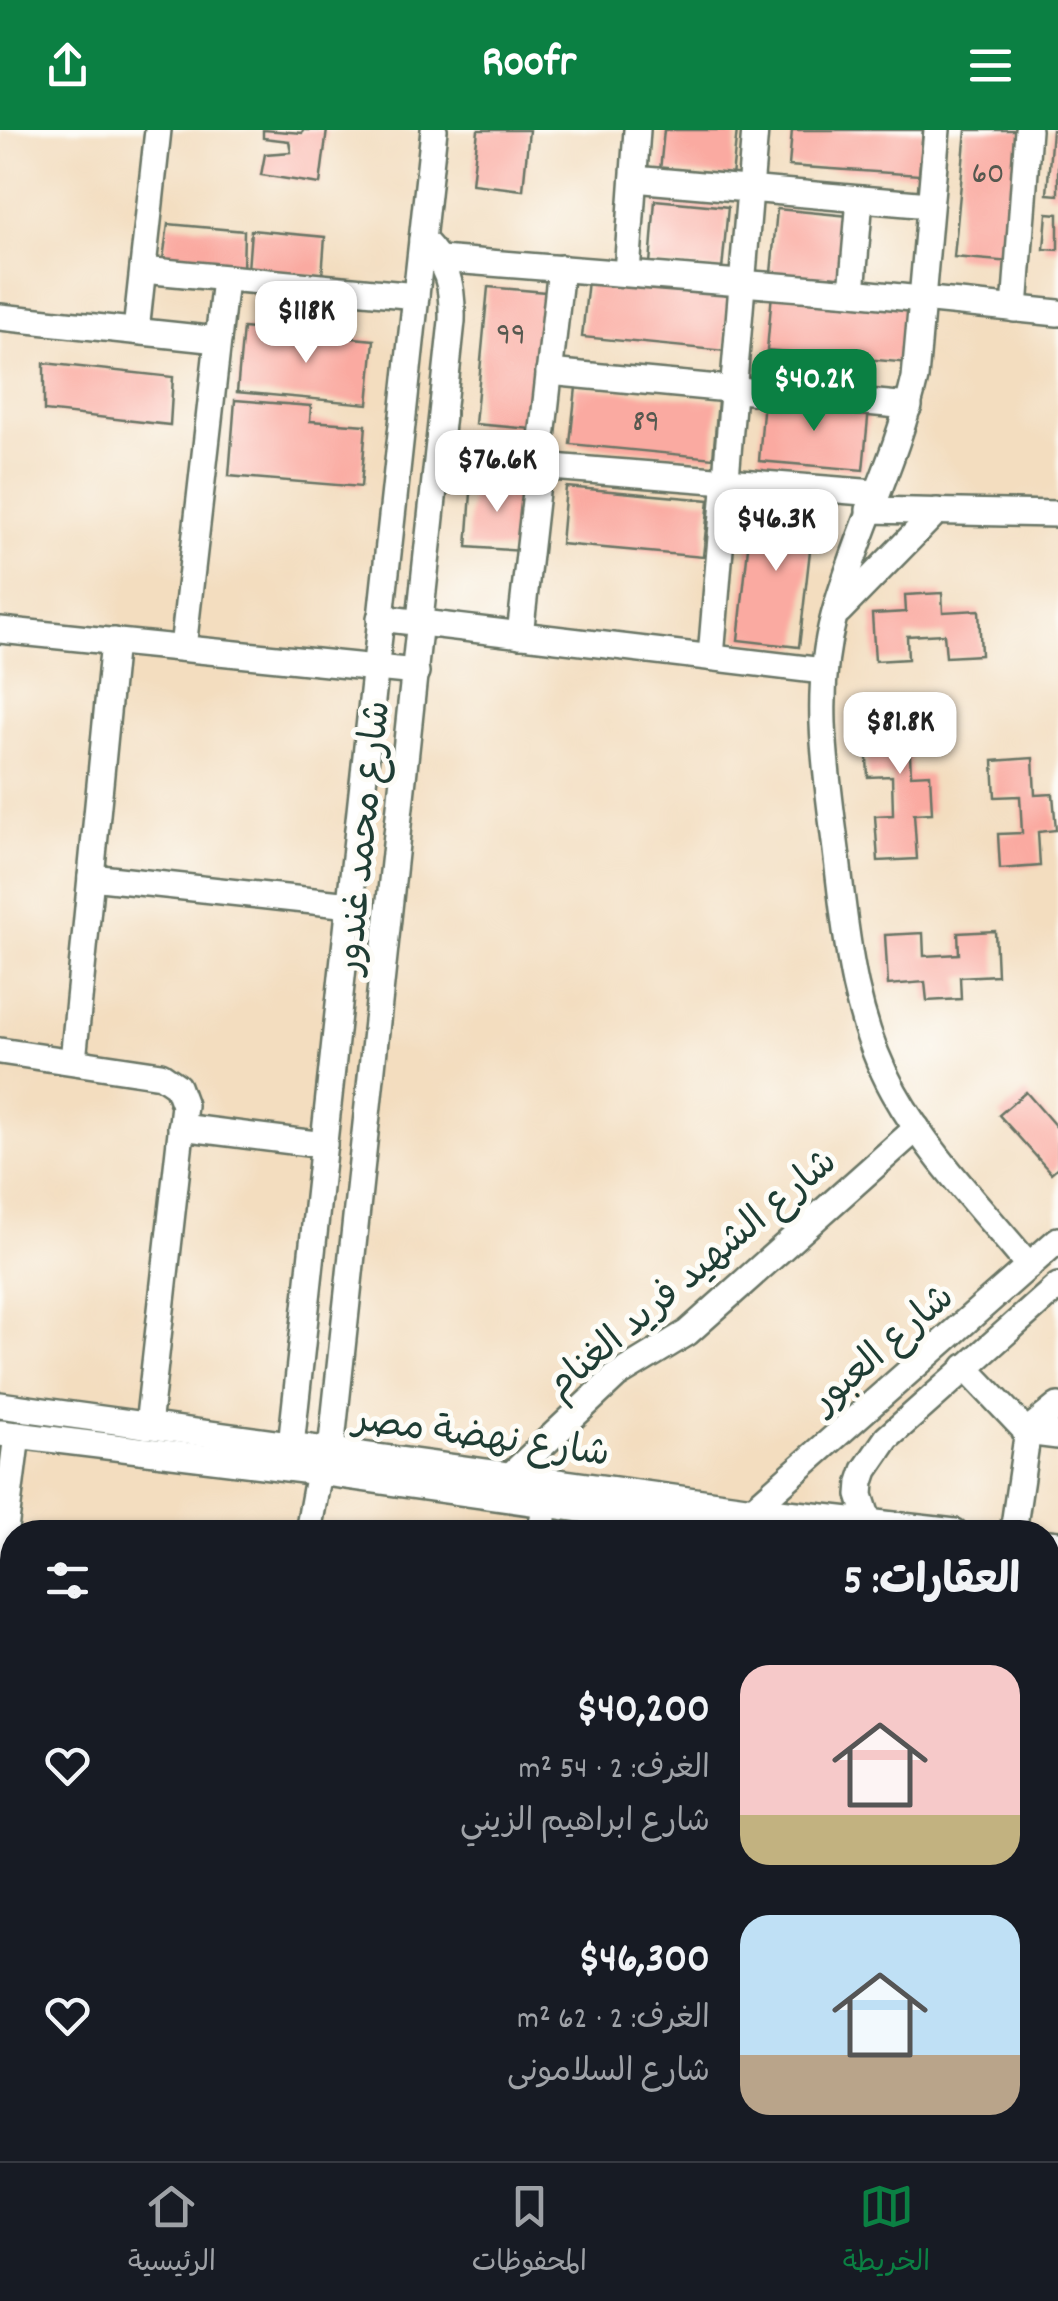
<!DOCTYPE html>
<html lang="ar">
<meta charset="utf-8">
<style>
body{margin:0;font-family:Dekko,"Playpen Sans Arabic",sans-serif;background:#20242c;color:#f1f3f6;direction:rtl;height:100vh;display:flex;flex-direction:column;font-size:38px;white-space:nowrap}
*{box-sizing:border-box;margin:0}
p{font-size:32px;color:#9ea1a6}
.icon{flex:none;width:55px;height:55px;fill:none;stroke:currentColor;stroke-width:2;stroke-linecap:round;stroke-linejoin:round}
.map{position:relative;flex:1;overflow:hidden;direction:ltr}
.sheet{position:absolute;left:0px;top:1390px;width:1060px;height:642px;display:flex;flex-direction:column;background:#171b24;border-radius:40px 40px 0 0;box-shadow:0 2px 8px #0004;direction:rtl}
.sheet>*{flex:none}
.price{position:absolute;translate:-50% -85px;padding:0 22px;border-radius:20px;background:#fff;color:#222;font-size:32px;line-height:65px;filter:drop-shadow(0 2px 5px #0008)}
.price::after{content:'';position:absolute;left:50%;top:60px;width:30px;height:22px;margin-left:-15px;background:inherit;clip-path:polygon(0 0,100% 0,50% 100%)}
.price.on{background:#0b8043;color:#fff}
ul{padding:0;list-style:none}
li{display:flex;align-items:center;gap:30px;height:250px;padding:0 40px}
li span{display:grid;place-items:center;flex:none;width:280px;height:200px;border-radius:30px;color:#555}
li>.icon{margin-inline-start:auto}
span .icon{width:120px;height:120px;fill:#fffc;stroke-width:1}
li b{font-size:42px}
h2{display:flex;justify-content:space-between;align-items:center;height:120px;padding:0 40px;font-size:42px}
header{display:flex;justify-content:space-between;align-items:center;height:130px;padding:0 40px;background:#0b8043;color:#fff;font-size:45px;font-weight:800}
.menu{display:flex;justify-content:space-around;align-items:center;height:140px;border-top:2px solid #363941;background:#171b24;font-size:28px;color:#9ea1a6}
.menu a{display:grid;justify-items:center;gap:5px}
.menu .on{color:#0b8043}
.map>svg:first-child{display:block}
.industrial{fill:#d1bfbd}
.building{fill:#faaaa1}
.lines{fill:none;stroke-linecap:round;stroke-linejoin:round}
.minor-casing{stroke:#697565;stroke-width:30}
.highway-casing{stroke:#697565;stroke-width:40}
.minor{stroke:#fff;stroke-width:25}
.highway{stroke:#fff;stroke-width:35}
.labels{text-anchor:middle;stroke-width:10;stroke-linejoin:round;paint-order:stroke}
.number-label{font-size:32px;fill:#56584f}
.street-label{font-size:38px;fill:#1f3d34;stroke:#fdfcf7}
</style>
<header><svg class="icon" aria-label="menu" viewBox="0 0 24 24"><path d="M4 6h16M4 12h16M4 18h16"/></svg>Roofr<svg class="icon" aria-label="share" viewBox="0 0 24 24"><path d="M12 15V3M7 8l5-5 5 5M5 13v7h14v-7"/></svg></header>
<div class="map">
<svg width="1058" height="2031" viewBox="0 0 1058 2031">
<rect width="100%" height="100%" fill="#fdfcf7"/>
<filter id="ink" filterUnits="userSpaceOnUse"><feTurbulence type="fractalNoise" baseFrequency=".01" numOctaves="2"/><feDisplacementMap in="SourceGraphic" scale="20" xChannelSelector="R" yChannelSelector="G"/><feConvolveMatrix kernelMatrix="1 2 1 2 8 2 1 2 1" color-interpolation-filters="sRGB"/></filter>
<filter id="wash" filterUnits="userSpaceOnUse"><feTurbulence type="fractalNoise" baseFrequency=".0048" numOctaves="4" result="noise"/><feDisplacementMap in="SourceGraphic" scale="40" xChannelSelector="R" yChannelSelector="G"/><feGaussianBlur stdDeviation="2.25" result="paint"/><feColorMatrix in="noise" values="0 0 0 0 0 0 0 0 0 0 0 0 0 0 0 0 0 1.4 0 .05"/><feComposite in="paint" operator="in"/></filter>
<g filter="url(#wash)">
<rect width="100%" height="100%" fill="#f3ddbf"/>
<polygon class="industrial" points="0,1983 12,1985 12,2020 268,2020 349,2031 0,2031"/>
<g id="blocks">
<g class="building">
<polygon points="263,0 302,3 303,0 327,0 320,54 261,45 265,24 291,22 289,11 263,8"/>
<polygon points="478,0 529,0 523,60 472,54"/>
<polygon points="664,0 737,0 732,47 660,41"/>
<polygon points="792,0 923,0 919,45 789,36"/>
<polygon points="966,0 1023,0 1011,132 954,127"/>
<polygon points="1052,0 1058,0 1058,65 1047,64"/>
<polygon points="655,70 728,77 722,140 650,134"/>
<polygon points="777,79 849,86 844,149 771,143"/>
<polygon points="1047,83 1058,84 1058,120 1044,119"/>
<polygon points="168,94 244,101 243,144 162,136"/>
<polygon points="251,100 325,107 322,146 248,140"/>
<polygon points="588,150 730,164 725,221 582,207"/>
<polygon points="488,157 545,162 532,299 475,294"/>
<polygon points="772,163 914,176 909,233 767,220"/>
<polygon points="243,198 374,210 368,274 237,262"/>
<polygon points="44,233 173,247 170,295 44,281"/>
<polygon points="576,257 718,271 713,328 570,314"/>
<polygon points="764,269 869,278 863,340 759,331"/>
<polygon points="235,270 311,276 310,291 366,295 361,357 229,346"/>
<polygon points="472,349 528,353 523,421 467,417"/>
<polygon points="566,357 709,370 703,427 561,414"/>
<polygon points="753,371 815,377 799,517 738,510"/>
<polygon points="942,463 943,482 979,480 981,525 946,527 944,504 907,506 908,529 875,531 872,484 906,482 905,465"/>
<polygon points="926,568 928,605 909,606 911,645 930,644 932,683 914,684 917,729 878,731 875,686 893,685 892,646 868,647 866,608 882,607 880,571"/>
<polygon points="1033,628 1035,665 1053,664 1056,700 1038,702 1040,736 1000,739 998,704 1022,703 1020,666 995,667 993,631"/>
<polygon points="995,801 997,845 960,847 961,869 927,871 925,852 888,855 885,805 923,803 924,826 959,824 958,803"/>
<polygon points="1026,962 1058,999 1058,1037 1051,1043 999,985"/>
</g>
</g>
</g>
<g filter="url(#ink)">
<use href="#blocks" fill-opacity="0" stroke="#697565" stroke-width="2.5"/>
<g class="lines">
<defs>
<g id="minor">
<path d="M937,0l-22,248c-18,81 -59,157 -81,238 -21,77 -8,155 2,234 10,84 16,166 58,242 35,63 89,118 135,174"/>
<polyline points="634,49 929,75"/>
<polyline points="440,129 852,162 1058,183"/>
<polyline points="143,140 416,166"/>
<polyline points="627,143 637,0"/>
<polyline points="852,162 860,69"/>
<polyline points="1015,179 1028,0"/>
<polyline points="0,187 218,210"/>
<polyline points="136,201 158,0"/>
<polyline points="549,242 909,276"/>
<polyline points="439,328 876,363"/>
<polyline points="869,380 1058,384"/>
<polyline points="839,481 937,381"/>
<polyline points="380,488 823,541"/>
<polyline points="0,500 416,542"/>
<polyline points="520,505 561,138"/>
<polyline points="183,518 225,149"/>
<polyline points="711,527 755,0"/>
<polyline points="91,747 350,775"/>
<polyline points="0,921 161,945 177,956 184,975 148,1296"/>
<polyline points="73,931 114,511"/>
<polyline points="181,997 324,1015"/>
<polyline points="965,1237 1024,1299 1027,1307 1013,1402"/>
<polyline points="0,1275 753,1379 955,1402"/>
<polyline points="1026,1302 1058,1276"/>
<polyline points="1026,1302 1058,1306"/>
<polyline points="0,1303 319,1342 742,1402"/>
<polyline points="291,1316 434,0"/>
<path d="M331,1321l121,-1130c1,-37 -4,-55 -30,-82"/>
<polyline points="512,1344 616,1246 687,1203 917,998"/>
<polyline points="753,1379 1058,1110"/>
<polyline points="869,1393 860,1365 861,1352 865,1340 887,1308 1058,1156"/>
<polyline points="308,1402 319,1342"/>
<polyline points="541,1402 545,1374"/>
<polyline points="1048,1413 1058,1414"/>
<polyline points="3,1415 17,1305"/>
<polyline points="1048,1443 1058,1444"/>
<polyline points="1048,1539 1058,1541"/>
<polyline points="1048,1754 1058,1756"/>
<polyline points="546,2020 549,2031"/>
<polyline points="607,2031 618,2020"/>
</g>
<g id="highway">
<polyline points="0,1929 12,1930"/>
<polyline points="0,1954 12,1955"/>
<polyline points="380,2020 438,2031"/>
<polyline points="750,2020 814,2031"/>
<polyline points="1000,2020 1023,2031"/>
<polyline points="913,2031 915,2020"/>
<polyline points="962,2031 968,2020"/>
</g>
</defs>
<use href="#minor" class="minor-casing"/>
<use href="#highway" class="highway-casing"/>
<use href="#minor" class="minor"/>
<use href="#highway" class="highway"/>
</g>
</g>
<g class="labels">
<g class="number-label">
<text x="988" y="52">60</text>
<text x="511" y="213">99</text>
<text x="646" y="300">89</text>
</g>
<g class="street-label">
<text transform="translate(361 707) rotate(-84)" y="13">شارع محمد غندور</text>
<text transform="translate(690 1142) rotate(-40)" y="13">شارع الشهيد فريد الغنام</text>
<text transform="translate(881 1217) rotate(-41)" y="13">شارع العبور</text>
<text transform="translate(482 1304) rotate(8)" y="13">شارع نهضة مصر</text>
</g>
</g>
</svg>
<b class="price" style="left:306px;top:236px">$118K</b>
<b class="price on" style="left:814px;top:304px">$40.2K</b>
<b class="price" style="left:497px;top:385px">$76.6K</b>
<b class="price" style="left:776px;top:444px">$46.3K</b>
<b class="price" style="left:900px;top:647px">$81.8K</b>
<section class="sheet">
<h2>العقارات: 5<svg class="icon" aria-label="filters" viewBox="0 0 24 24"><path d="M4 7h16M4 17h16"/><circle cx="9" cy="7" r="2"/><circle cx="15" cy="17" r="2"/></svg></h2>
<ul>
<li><span style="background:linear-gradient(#f6c9c9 75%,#c2b280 0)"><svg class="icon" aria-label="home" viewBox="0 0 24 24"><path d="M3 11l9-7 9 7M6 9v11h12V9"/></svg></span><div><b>$40,200</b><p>الغرف: 2 · 54 m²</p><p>شارع ابراهيم الزيني</p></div><svg class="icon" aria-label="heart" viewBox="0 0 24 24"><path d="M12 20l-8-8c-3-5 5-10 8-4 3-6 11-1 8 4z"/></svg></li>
<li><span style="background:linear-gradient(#bfe0f5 70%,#b9a48a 0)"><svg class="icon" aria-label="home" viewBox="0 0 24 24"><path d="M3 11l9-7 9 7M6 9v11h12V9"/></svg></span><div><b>$46,300</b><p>الغرف: 2 · 62 m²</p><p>شارع السلامونى</p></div><svg class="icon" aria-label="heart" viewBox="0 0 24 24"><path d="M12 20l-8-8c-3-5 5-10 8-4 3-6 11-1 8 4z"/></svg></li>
</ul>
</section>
</div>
<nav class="menu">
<a class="on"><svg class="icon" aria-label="map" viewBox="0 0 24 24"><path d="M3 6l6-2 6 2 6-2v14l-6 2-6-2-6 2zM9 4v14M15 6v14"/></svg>الخريطة</a>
<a><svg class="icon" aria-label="saved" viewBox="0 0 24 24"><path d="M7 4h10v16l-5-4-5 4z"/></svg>المحفوظات</a>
<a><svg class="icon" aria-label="home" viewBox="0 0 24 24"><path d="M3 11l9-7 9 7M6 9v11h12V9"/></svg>الرئيسية</a>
</nav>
